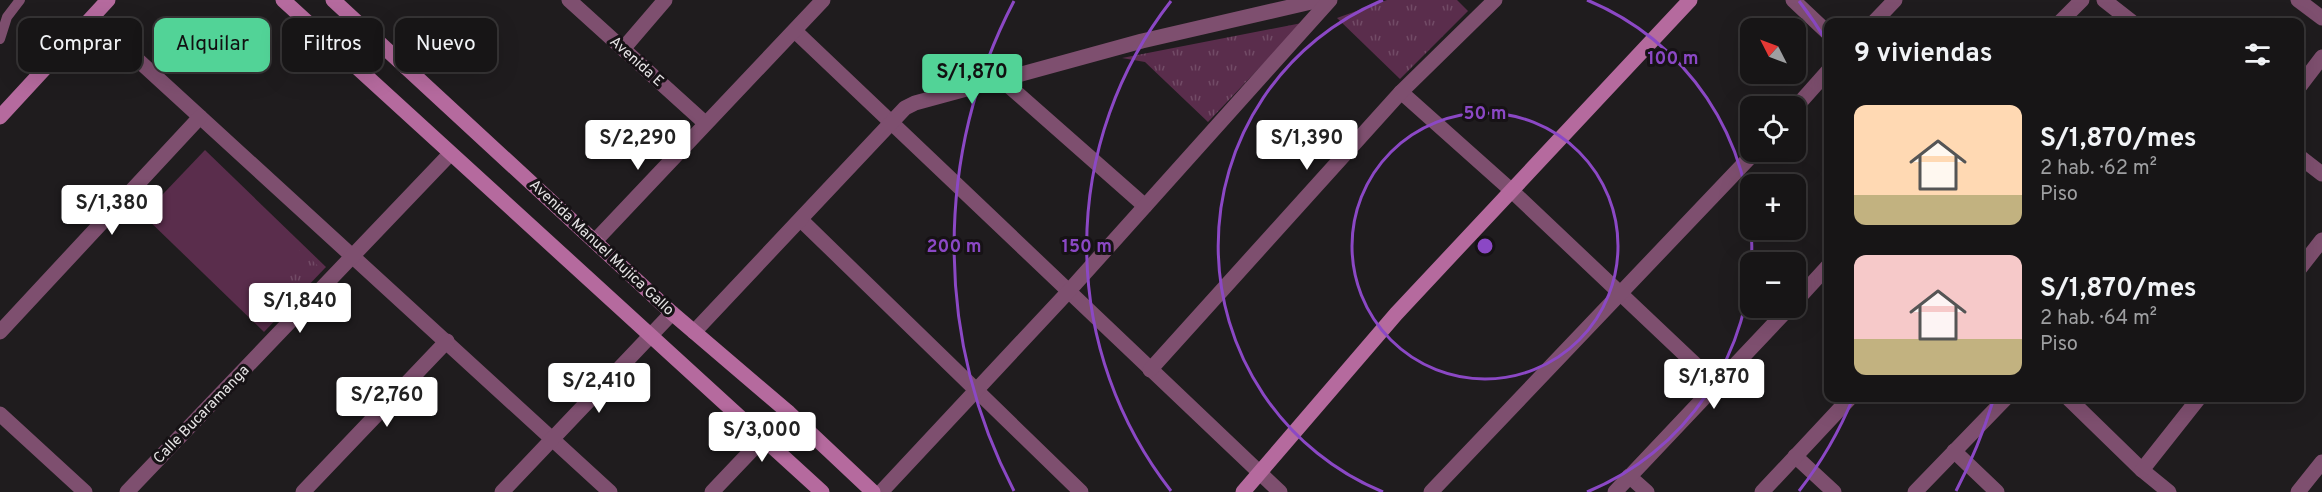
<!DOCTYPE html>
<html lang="es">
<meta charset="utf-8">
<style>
body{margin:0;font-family:Overpass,sans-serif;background:#201e1f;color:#f1f3f6;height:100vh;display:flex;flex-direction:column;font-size:22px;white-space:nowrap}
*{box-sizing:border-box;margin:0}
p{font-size:20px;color:#9e9fa1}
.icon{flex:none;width:33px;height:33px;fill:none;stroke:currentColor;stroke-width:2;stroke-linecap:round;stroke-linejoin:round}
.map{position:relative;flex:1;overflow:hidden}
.panel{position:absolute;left:1824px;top:18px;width:480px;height:384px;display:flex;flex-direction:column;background:#171516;border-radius:12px;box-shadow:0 6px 24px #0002,0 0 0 2px #363435}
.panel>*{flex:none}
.guide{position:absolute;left:18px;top:18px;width:570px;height:54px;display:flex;gap:12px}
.needle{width:39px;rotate:312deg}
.controls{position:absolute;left:1740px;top:18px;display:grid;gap:12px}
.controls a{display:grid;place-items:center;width:66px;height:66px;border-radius:12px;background:#171516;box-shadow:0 6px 24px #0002,0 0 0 2px #363435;font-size:30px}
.price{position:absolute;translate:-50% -51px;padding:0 14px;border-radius:6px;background:#fff;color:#222;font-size:20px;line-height:39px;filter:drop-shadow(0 2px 3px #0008)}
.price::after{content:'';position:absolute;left:50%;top:36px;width:18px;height:14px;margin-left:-9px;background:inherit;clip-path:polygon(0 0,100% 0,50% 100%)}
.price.on{background:#52d397;color:#111}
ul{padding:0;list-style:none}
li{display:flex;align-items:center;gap:18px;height:150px;padding:0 30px}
li span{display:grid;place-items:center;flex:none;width:168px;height:120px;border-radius:12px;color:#555}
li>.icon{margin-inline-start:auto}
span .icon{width:72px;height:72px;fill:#fffc;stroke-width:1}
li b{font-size:26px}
h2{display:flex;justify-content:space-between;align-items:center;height:72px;padding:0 30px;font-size:26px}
.tag{padding:0 21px;border-radius:12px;background:#171516;box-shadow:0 6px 24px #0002,0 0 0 2px #363435;font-size:21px;line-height:54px}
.tag.on{background:#52d397;color:#111}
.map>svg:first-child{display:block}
.green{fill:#5a2d4c}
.park{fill:url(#park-tufts)}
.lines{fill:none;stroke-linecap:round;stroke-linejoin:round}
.lane{stroke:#7e4f6f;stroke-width:10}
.street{stroke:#7e4f6f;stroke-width:15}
.secondary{stroke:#b56a9e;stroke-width:15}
.ring{fill:none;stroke:#8b48c5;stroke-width:3}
.labels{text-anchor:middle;stroke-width:6;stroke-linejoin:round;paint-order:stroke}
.street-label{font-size:15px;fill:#e6e4e5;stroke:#161215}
.centre{fill:#8b48c5;stroke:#161215;stroke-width:3}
.ring-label{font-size:18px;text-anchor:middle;font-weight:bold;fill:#8b48c5;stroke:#161215;stroke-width:6;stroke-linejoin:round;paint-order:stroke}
</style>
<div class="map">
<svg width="2322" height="492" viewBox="0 0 2322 492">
<defs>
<pattern id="park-tufts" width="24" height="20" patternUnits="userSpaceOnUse" patternTransform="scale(1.5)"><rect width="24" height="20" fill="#5a2d4c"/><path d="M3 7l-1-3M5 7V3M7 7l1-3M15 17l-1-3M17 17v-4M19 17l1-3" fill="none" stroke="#724b66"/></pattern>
</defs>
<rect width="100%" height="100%" fill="#1f1c1e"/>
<polygon class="green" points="205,150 326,267 264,332 143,215"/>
<g class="park">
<polygon points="1387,0 1457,0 1468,11 1400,79 1337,18"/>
<polygon points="1302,23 1208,122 1145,62 1122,58"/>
<polygon points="301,249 320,268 264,326 244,307"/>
</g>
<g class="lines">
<polyline class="lane" points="0,39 7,17 20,0"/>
<g class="street">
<polyline points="569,0 705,123"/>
<polyline points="1793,0 1828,33"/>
<polyline points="2104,0 2132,22"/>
<polyline points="2298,0 2322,18"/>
<polyline points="92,18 610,492"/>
<polyline points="1874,22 1895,0"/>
<polyline points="2060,22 2082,0"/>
<polyline points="795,31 1280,492"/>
<polyline points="623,49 665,0"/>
<polyline points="1002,80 1145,206"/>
<polyline points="2300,86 2322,57"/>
<polyline points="1401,92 1512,191 1716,384"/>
<polyline points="1796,107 1828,71"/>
<polyline points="2300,157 2322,174"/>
<polyline points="801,220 1081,492"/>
<polyline points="595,241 823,0"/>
<polyline points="2300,268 2322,240"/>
<polyline points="1796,301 1828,266"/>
<polyline points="0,332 200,117"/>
<polyline points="694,332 905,108 915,103 1142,41 1320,0"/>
<polyline points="1150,370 1401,92 1495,0"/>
<polyline points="2068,398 2142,470 2169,492"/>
<polyline points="0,414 85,492"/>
<polyline points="1954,451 1997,492"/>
<polyline points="1795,456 1834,492"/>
<polyline points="2142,470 2199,398"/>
<polyline points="1629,476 1647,492"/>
<polyline points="127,492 450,154"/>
<polyline points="303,492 447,341"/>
<polyline points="502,492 672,313"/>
<polyline points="712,492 788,412"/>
<polyline points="881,492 1068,292 1330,0"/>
<polyline points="1431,492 1755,152"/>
<polyline points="1615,492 1789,308"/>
<polyline points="1762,492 1850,398"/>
<polyline points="1915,492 2006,398"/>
<polyline points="2298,492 2322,462"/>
</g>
<g class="secondary">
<polyline points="283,0 822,492"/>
<polyline points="333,0 672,313 788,412 873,492"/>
<polyline points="0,117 108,0"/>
<polyline points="1243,492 1396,314 1690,0"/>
</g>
</g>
<g class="ring">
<circle cx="1485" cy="246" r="133"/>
<path d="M1383 492A266 266 0 0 1 1383 0M1587 0A266 266 0 0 1 1587 492"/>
<path d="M1853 398A398 398 0 0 1 1799 491M1171 491A398 398 0 0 1 1171 1M1799 1A398 398 0 0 1 1828 44"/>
<path d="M1993 401A531 531 0 0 1 1956 491M1014 491A531 531 0 0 1 1014 1"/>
</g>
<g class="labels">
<g class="street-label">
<text transform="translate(637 61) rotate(42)" y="5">Avenida E</text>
<text transform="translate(602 247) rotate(43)" y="5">Avenida Manuel Mujica Gallo</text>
<text transform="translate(201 414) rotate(-46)" y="5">Calle Bucaramanga</text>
</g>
</g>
<circle cx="1485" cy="246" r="9" class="centre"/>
<g class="ring-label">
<text x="1673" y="64">100 m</text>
<text x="1485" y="119">50 m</text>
<text x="1087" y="252">150 m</text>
<text x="954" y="252">200 m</text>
</g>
</svg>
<div class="controls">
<a><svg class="needle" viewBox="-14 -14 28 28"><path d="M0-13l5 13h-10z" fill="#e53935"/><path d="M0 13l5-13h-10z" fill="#9e9fa1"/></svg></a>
<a><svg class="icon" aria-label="locate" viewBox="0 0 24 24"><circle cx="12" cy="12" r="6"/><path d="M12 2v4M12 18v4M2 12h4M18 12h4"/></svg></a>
<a>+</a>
<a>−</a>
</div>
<b class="price on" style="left:972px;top:105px">S/1,870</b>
<b class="price" style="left:638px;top:171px">S/2,290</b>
<b class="price" style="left:1307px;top:171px">S/1,390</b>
<b class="price" style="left:112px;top:236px">S/1,380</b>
<b class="price" style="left:300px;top:334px">S/1,840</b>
<b class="price" style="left:1714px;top:410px">S/1,870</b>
<b class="price" style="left:599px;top:414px">S/2,410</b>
<b class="price" style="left:387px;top:428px">S/2,760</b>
<b class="price" style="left:762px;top:463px">S/3,000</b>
<div class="guide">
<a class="tag">Comprar</a>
<a class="tag on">Alquilar</a>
<a class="tag">Filtros</a>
<a class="tag">Nuevo</a>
</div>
<section class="panel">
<h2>9 viviendas<svg class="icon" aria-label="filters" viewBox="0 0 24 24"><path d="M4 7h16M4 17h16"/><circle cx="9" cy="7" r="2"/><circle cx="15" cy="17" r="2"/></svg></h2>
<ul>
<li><span style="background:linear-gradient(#ffd9b3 75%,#c2b280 0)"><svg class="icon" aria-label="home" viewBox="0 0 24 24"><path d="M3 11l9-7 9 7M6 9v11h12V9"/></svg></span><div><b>S/1,870/mes</b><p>2 hab. · 62 m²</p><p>Piso</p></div></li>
<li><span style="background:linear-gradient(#f6c9c9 70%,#c2b280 0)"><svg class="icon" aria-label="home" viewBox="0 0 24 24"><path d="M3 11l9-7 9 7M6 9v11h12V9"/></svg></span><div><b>S/1,870/mes</b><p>2 hab. · 64 m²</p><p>Piso</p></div></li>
</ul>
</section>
</div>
